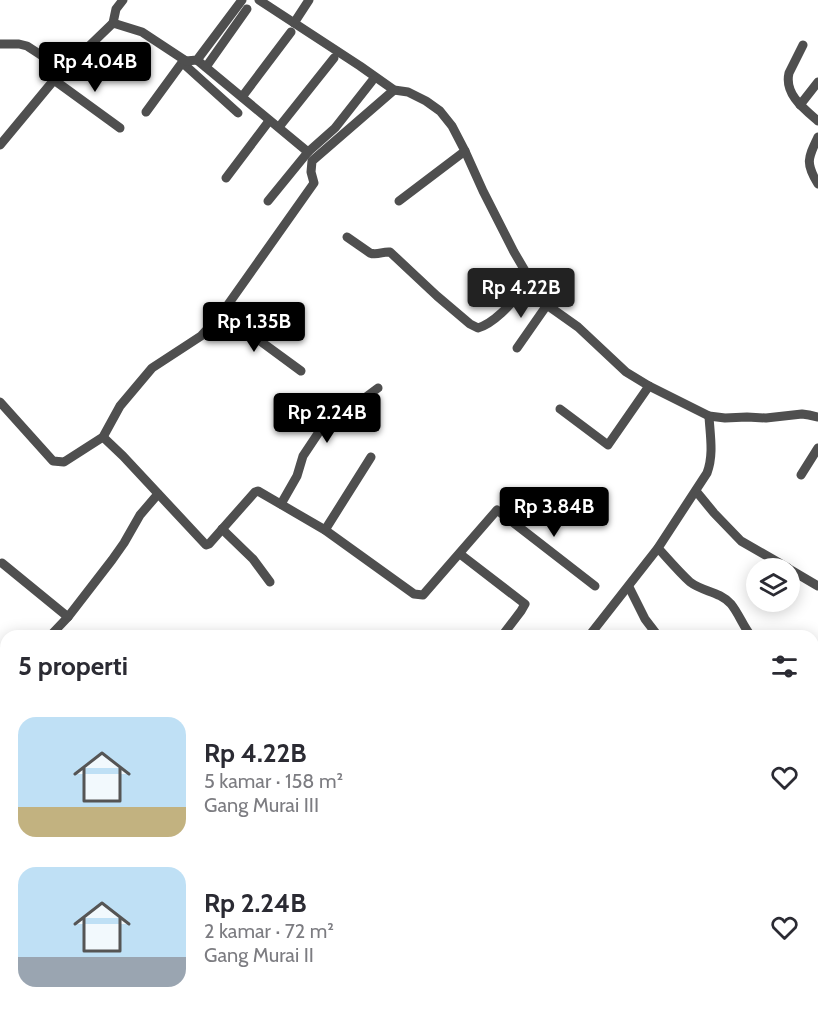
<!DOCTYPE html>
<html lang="id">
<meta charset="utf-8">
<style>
body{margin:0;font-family:Cabin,sans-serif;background:#f7f7f7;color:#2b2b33;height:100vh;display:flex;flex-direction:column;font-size:22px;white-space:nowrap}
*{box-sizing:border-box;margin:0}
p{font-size:20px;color:#7c7c81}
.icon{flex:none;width:33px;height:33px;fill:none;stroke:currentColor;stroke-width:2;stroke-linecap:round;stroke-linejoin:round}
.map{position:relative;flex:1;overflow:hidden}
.sheet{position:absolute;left:0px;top:630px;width:819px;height:386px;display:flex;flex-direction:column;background:#fff;border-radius:18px 18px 0 0;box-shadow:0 3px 15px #0003}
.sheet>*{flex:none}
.fabs{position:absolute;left:746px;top:558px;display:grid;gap:12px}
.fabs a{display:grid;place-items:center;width:54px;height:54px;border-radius:50%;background:#fff;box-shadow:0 3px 15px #0003;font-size:30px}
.price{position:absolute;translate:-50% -51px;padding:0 14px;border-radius:6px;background:#000;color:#fff;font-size:20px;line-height:39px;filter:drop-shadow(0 2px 3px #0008)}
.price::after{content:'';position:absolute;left:50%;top:36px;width:18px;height:14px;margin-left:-9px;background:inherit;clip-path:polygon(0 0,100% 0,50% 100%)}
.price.active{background:#222;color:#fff}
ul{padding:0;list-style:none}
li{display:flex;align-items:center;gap:18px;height:150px;padding:0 18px}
li span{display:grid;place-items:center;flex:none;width:168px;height:120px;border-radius:18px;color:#555}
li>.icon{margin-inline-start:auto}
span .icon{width:72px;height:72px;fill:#fffc;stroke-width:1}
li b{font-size:26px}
h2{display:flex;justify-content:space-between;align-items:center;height:72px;padding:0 18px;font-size:26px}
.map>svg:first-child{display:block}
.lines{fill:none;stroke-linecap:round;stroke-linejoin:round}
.minor{stroke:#4f4f4f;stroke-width:9}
.secondary{stroke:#1c1c1c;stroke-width:12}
</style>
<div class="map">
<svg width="818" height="1015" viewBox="0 0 818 1015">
<rect width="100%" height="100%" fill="#fff"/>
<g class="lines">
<g class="minor">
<polyline points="259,0 360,66 394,90 408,92 426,101 440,111 452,126 465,151 483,191 514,252 531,281 547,305 578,327 626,372 649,386 709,416 725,418 747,417 766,418 802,414 809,415 818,417"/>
<polyline points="113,23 116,9 123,0"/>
<polyline points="294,23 309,0"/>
<polyline points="0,44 19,44 27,46 64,70"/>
<path d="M803,45l-14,28c-5,21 15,36 29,48"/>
<polyline points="197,60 308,152"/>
<polyline points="186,61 186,66 238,113"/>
<polyline points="206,67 247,9"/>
<polyline points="54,80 120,128"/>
<polyline points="242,97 291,32"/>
<polyline points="800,105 818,82"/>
<polyline points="146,112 184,60"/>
<polyline points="279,127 334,58"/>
<path d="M818,137c-10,21 -13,26 0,47"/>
<polyline points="0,145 54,80 113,23 142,32 186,61 197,60 242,0"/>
<polyline points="226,178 269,121"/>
<polyline points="268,201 308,152 335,128 372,81"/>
<polyline points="399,201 465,151"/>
<path d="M347,237l23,16c7,3 13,-2 20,-1l47,44 33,28 8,4c20,-6 39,-32 53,-47"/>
<polyline points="222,313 301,371"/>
<polyline points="517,348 547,305"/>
<polyline points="0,402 53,461 64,462 103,437 120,406 152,368 201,336 222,313 314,183 311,172 312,161 394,90"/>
<polyline points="560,409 608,445 649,386"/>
<polyline points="103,437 123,456 206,545 209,544 255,492 258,491 325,530 414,594 423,595 497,510 595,586"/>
<polyline points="801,475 818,448"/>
<polyline points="696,491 714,513 741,541 788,568"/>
<polyline points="281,504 297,476 303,456 319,432 378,388"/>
<polyline points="222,529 253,559 270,582"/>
<polyline points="325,530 371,457"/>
<path d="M658,548c10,11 21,24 32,34 13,10 29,9 41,22 8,10 12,22 20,32"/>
<polyline points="460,554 525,604 521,611 502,636"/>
<polyline points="2,563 68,617"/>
<polyline points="789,569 818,586"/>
<polyline points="629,587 645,619 658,636"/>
<polyline points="50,636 68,617 112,560 124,543 140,515 158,494"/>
<path d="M589,636l69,-88 49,-75c7,-18 3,-38 2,-57"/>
<polyline points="0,666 6,664"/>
<polyline points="813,684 818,688"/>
<polyline points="813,702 818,696"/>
<polyline points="813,841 818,846"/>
<polyline points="813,891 818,887"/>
<polyline points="506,1010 514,1015"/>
<polyline points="763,1010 768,1015"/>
<polyline points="149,1015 153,1010"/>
<polyline points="253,1015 258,1010"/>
<polyline points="553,1015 558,1010"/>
<polyline points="743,1015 748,1010 751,1010"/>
</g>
<g class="secondary">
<polyline points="0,853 6,859"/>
<polyline points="210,1010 218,1015"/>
</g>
</g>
</svg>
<div class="fabs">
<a><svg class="icon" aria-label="layers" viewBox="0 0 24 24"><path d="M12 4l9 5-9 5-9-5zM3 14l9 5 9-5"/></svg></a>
</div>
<b class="price" style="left:95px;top:93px">Rp 4.04B</b>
<b class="price active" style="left:521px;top:319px">Rp 4.22B</b>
<b class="price" style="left:254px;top:353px">Rp 1.35B</b>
<b class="price" style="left:327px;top:444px">Rp 2.24B</b>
<b class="price" style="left:554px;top:538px">Rp 3.84B</b>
<section class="sheet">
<h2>5 properti<svg class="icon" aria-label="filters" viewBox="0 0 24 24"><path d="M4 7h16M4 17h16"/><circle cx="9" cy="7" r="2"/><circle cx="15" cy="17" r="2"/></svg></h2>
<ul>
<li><span style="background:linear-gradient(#bfe0f5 75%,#c2b280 0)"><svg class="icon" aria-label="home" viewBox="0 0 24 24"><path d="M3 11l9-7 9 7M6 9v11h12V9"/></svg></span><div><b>Rp 4.22B</b><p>5 kamar · 158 m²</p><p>Gang Murai III</p></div><svg class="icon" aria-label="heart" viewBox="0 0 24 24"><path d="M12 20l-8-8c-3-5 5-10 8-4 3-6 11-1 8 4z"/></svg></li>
<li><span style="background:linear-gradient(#bfe0f5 75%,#9aa5b1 0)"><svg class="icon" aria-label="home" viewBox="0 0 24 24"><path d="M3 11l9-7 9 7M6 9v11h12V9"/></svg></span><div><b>Rp 2.24B</b><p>2 kamar · 72 m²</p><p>Gang Murai II</p></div><svg class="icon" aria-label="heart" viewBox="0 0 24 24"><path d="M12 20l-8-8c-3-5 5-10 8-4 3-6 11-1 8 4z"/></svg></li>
</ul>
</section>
</div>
